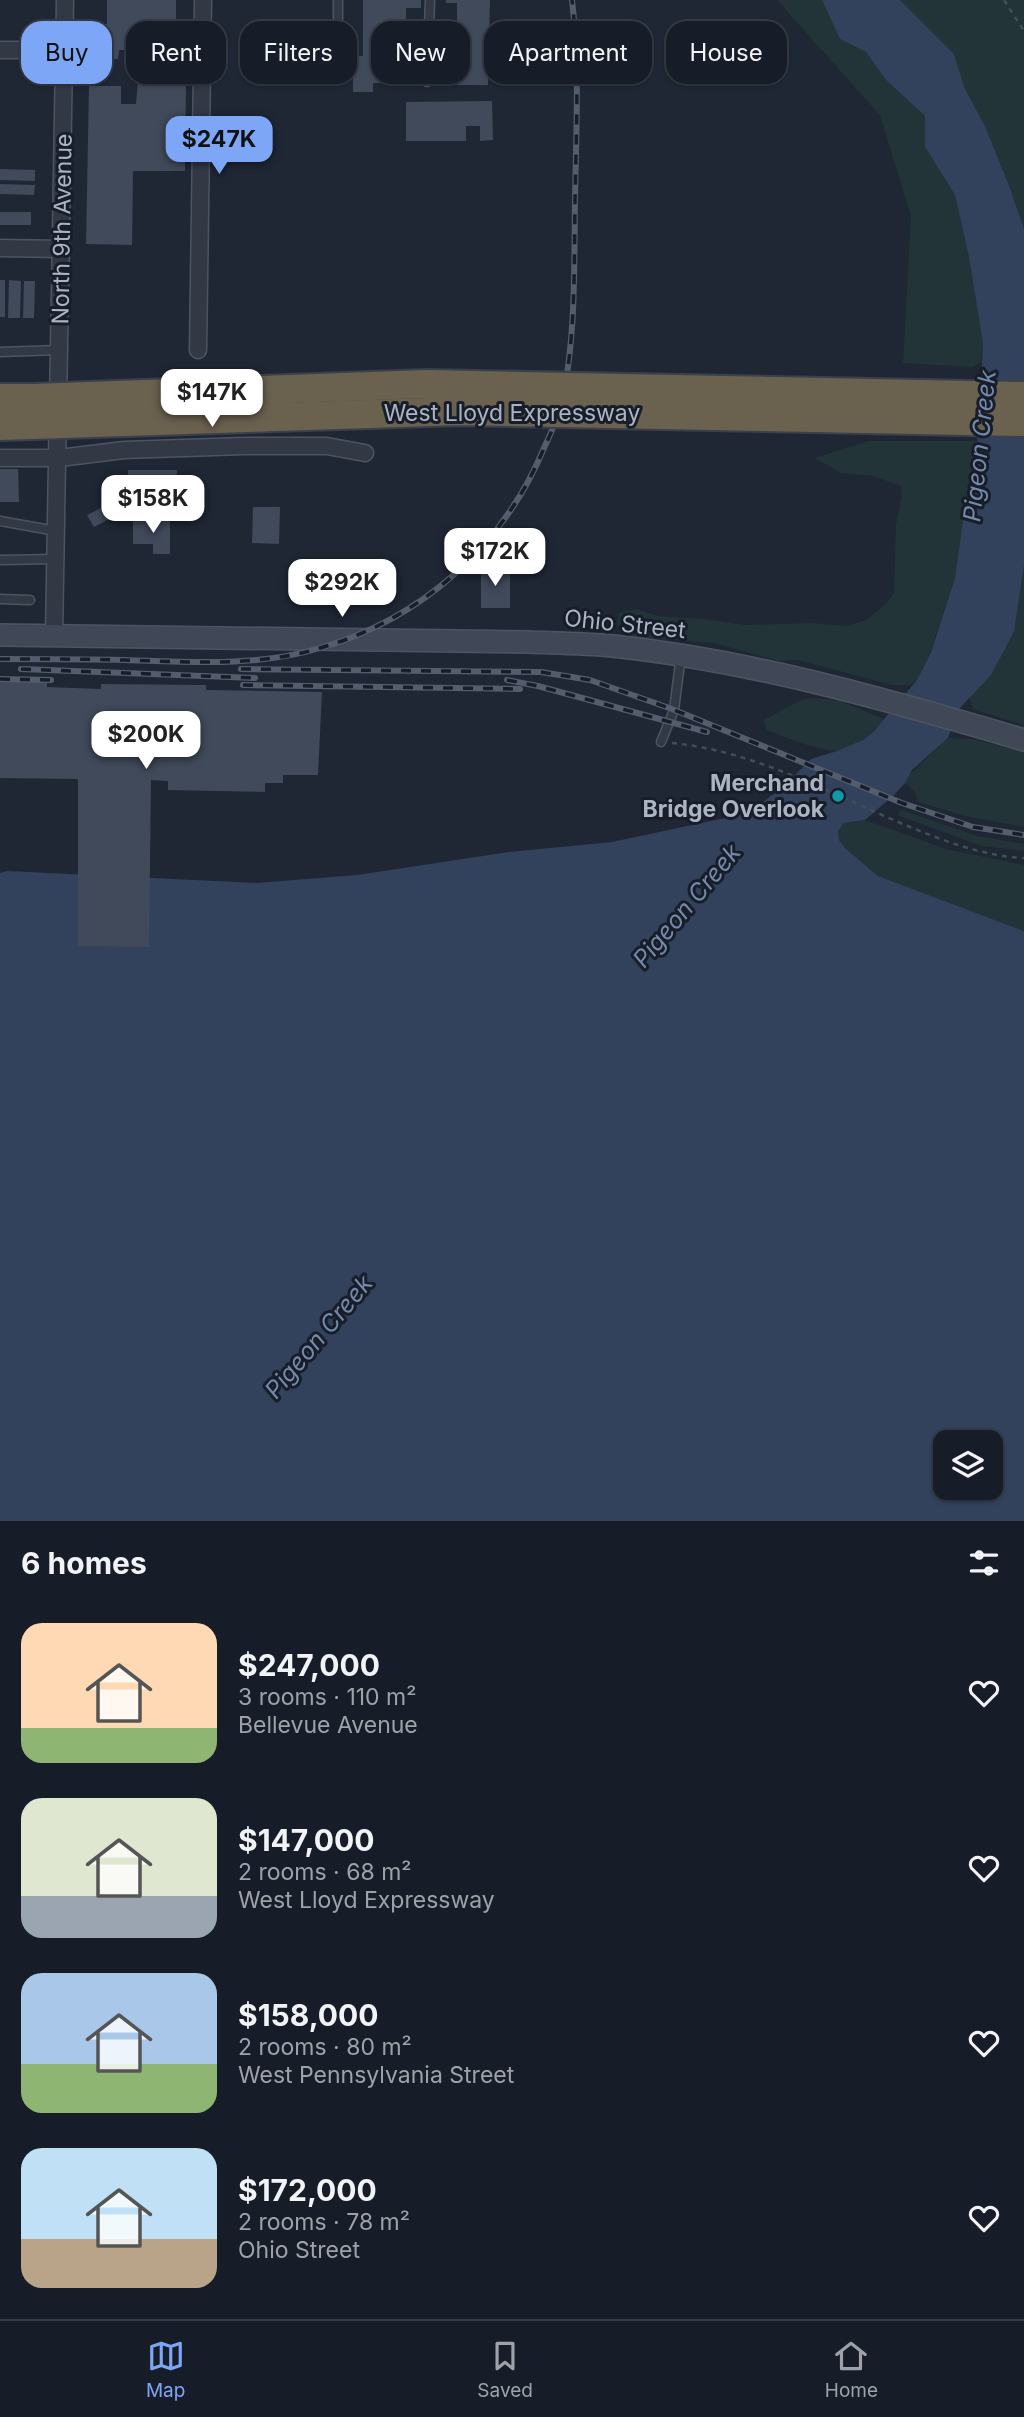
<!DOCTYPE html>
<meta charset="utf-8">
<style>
body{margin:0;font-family:Inter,sans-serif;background:#242a34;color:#f1f3f6;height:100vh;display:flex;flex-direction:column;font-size:26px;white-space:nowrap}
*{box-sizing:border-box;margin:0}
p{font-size:23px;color:#9ea2a8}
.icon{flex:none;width:38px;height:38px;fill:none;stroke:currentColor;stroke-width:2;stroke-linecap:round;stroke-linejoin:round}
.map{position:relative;height:1521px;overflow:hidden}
.drawer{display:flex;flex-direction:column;background:#171d28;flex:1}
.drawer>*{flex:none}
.banner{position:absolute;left:21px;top:21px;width:984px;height:63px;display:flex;gap:14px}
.tools{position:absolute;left:933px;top:1430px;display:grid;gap:14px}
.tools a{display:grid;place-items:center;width:70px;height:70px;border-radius:14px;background:#171d28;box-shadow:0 2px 5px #0004,0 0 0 2px #363b45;font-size:35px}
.price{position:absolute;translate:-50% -60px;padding:0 16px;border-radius:14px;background:#fff;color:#222;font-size:23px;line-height:46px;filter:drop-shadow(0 2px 4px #0008)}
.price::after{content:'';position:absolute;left:50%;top:42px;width:21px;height:16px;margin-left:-10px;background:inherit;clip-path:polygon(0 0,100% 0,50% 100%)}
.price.selected{background:#7da7f6;color:#111}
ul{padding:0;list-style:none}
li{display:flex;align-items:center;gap:21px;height:175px;padding:0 21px}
li span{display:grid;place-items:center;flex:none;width:196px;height:140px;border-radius:21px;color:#555}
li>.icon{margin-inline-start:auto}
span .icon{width:84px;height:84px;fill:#fffc;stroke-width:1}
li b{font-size:30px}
h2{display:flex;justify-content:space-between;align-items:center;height:84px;padding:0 21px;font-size:30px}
.chip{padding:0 24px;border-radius:21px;background:#171d28;box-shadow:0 2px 5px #0004,0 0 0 2px #363b45;font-size:24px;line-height:63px}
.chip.selected{background:#7da7f6;color:#111}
.tabs{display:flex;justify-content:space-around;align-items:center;height:98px;border-top:2px solid #363b45;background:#171d28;font-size:19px;color:#9ea2a8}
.tabs a{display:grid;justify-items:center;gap:4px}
.tabs .selected{color:#7da7f6}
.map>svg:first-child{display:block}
.green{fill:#223437}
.water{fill:#32425c;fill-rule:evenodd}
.building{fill:#404a5a}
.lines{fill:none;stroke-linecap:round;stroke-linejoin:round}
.lane-casing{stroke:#4d5461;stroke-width:11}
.street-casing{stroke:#4d5461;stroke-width:19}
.secondary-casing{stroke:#4d5461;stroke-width:24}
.highway-casing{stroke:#3a414d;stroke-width:32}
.path{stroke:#3e5053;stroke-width:2.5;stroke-dasharray:5 5;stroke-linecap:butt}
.lane{stroke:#323945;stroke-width:8}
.street{stroke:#323945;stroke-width:16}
.secondary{stroke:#404858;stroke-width:21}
.highway{stroke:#6b614f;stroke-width:28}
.rail-casing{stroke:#545d6d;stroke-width:6}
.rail{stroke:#181e29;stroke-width:3.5;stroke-dasharray:10;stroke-linecap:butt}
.highway-bridge-casing{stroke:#3a414d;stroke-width:32;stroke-linecap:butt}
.highway-bridge{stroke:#6b614f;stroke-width:28}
.culture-dot{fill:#0f9aa8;stroke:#181e29;stroke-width:2.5}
.labels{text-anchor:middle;stroke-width:6;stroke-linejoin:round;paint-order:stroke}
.street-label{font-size:23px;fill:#acb4c3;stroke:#181e29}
.poi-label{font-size:23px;font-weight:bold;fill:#acb4c3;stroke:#181e29;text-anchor:end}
.water-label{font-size:24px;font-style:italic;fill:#7489ab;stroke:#181e29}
</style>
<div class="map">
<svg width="1024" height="1521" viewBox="0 0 1024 1521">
<rect width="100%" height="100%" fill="#1f2735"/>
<g class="green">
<polygon points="777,0 822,0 840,39 866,52 885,79 925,116 925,147 955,195 969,257 983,344 981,362 973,367 903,363 911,216 880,115"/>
<polygon points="900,0 1024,0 1024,229 1010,188 985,126 965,89 954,54"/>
<polygon points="868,441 976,441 975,481 964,513 955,578 930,652 917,681 909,685 892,685 798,660 779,661 714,643 632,637 620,632 617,623 619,613 636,609 658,616 703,619 745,625 812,623 846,626 866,620 887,603 894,592 896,524 902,496 901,486 873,476 841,473 815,458"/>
<polygon points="1024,565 1024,729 1020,724 973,709 969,697 991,675 1014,632"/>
<path d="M811,698l27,2 46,19c-11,14 -26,26 -44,31 -13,4 -60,-14 -74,-21l-2,-9 37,-20z"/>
<polygon points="948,738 972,739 1024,752 1024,827 965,816 918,802 915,792 905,783 907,777"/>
<polygon points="902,810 977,836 1024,844 1024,851 982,846 897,815"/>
<polygon points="865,820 946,849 1024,865 1024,931 878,876 845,848 839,840 838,831 844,823"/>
</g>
<path class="water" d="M822,0h78l54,54 11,35 20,37 25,62 14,41v336l-10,67 -23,43 -33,35 -10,28 -36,32 -7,13 -11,12 -29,25 -21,3 -6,8 1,9 6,8 33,28 146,55v590h-1024v-648l7,-2 250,12 100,-8 152,-23 103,-10 132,-28 3,1 39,-31 25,-25 26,-8 26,-11 11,-9 43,-51 14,-28 24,-74 9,-65 11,-32 8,-137 -14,-87 -14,-62 -30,-48v-31l-40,-37 -19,-27 -26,-13zM945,1442h45v46h-45z"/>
<g class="building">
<polygon points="107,0 176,0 176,20 145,20 145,50 119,50 118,59 91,59 91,24 107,24"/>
<polygon points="363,0 421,0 421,8 406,8 406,83 373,83 373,92 353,92 353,56 363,56"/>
<polygon points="446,0 490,0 488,85 457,85 457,3 446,3"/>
<polygon points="138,80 186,82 185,171 133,171 132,245 86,244 89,86 121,86 121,104 136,104"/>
<polygon points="492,101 493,140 480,141 480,126 466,126 466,141 406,141 406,102"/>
<polygon points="0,169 35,170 35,181 0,180"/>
<polygon points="0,184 35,185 34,195 0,194"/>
<rect x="0" y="212" width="31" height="13"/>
<rect x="0" y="280" width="5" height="37"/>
<polygon points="9,280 21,281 20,318 8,318"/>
<polygon points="24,281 35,281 34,318 23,318"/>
<polygon points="0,469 18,469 19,502 0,502"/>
<polygon points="128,470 177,470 177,505 164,505 164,494 133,494 138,504 94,527 87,515 107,505 104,498 128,485"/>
<polygon points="253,507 280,507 279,544 252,543"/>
<polygon points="133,521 170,521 170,554 153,554 153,544 133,544"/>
<rect x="481" y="569" width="29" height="39"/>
<polygon points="0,681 47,682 47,687 101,689 101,684 206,685 206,690 322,692 318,775 283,775 283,783 265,783 265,792 168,790 168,781 151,780 149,947 78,946 78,779 0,778"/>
</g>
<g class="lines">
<defs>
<g id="lane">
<polyline points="338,33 338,0"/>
<polyline points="427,82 430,0"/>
<polyline points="0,352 59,350"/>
<polyline points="0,521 56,531"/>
<polyline points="0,560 56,559"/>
<polyline points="0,599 30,600"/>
<polyline points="661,742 674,710 681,655"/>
</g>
<g id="street">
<polyline points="0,50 64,50"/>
<polyline points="0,248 62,249"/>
<polyline points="198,350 203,0"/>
<polyline points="0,458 59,458 124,450 244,446 327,446 365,453"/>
<polyline points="54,636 65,0"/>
</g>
<path id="secondary" d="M0,635l528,7c28,1 57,1 85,4 140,15 276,54 411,94"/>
<g id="highway">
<polyline points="0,398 33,398"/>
<polyline points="0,426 32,425"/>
</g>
</defs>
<use href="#lane" class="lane-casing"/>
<use href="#street" class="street-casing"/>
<use href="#secondary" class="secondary-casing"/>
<use href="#highway" class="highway-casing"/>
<g class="path">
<polyline points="1004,0 1024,31"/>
<path d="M672,743c84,8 161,52 238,84 37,15 74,29 114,31"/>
</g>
<use href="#lane" class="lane"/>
<use href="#street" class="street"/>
<use href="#secondary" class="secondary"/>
<use href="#highway" class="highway"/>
<defs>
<g id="rail">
<path d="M0,659c42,0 84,0 125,1 65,2 133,7 195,-12 102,-29 184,-103 224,-200 7,-15 14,-30 18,-46 14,-65 12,-134 13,-201 1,-66 5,-134 -3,-201"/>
<polyline points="21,669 255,678"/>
<polyline points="241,669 541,672 590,680 672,709 902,803 973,827 1024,835"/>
<polyline points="0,679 51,680"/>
<polyline points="507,680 538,686 707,732"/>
<polyline points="243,685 520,689"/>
</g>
</defs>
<use href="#rail" class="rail-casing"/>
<use href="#rail" class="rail"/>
<defs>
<g id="highway-bridge">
<polyline points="33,398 427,384 1024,396"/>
<polyline points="32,425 460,411 1024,422"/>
</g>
</defs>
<use href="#highway-bridge" class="highway-bridge-casing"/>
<use href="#highway-bridge" class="highway-bridge"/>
</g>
<circle class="culture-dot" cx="838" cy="796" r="7"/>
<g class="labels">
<g class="street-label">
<text transform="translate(62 229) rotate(-89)" y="8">North 9th Avenue</text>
<text x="512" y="421">West Lloyd Expressway</text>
<text transform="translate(625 624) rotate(6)" y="8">Ohio Street</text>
</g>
<g class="poi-label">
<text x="824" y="791">Merchand<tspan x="824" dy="26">Bridge Overlook</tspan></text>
</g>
<g class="water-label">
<text transform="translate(980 446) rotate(-84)" y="8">Pigeon Creek</text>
<text transform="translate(687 906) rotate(-50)" y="8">Pigeon Creek</text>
<text transform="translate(319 1337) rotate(-50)" y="8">Pigeon Creek</text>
</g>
</g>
</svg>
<div class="tools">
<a><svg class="icon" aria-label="layers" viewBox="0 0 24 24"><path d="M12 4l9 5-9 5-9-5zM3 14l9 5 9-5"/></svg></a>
</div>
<b class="price selected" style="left:219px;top:176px">$247K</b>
<b class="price" style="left:212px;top:429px">$147K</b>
<b class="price" style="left:153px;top:535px">$158K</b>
<b class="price" style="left:495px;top:588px">$172K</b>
<b class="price" style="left:342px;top:619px">$292K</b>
<b class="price" style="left:146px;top:771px">$200K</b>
<div class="banner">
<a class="chip selected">Buy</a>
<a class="chip">Rent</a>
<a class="chip">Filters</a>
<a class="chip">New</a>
<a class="chip">Apartment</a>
<a class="chip">House</a>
</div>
</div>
<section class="drawer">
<h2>6 homes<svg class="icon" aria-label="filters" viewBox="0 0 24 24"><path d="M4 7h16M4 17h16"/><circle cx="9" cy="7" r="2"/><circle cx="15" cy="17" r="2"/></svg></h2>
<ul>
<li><span style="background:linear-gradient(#ffd9b3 75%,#8fb573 0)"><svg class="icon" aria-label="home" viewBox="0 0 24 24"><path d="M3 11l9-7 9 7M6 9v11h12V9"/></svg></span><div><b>$247,000</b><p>3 rooms · 110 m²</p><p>Bellevue Avenue</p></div><svg class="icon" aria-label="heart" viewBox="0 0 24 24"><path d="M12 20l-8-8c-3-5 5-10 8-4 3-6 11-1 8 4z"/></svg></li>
<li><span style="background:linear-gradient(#dfe7d0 70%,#9aa5b1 0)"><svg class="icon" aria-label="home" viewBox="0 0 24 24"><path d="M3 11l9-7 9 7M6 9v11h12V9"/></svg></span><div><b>$147,000</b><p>2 rooms · 68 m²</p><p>West Lloyd Expressway</p></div><svg class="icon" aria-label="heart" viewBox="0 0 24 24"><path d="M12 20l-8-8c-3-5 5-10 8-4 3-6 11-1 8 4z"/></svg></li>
<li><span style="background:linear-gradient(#a9c7e8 65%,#8fb573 0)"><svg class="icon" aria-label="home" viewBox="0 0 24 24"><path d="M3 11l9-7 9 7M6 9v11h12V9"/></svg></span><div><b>$158,000</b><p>2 rooms · 80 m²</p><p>West Pennsylvania Street</p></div><svg class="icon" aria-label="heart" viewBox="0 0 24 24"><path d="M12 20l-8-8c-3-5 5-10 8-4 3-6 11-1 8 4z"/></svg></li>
<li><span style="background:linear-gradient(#bfe0f5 65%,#b9a48a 0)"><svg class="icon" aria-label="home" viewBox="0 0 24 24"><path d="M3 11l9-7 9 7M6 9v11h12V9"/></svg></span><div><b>$172,000</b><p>2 rooms · 78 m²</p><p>Ohio Street</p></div><svg class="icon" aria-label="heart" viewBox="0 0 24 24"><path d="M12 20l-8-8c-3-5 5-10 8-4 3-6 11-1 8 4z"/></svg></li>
</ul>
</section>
<nav class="tabs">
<a class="selected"><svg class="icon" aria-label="map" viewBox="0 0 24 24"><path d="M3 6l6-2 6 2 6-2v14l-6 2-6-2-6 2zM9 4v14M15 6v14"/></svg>Map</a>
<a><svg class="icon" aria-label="saved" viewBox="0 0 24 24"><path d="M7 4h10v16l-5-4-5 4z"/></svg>Saved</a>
<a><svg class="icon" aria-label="home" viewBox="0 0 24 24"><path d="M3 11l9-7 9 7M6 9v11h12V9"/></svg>Home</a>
</nav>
